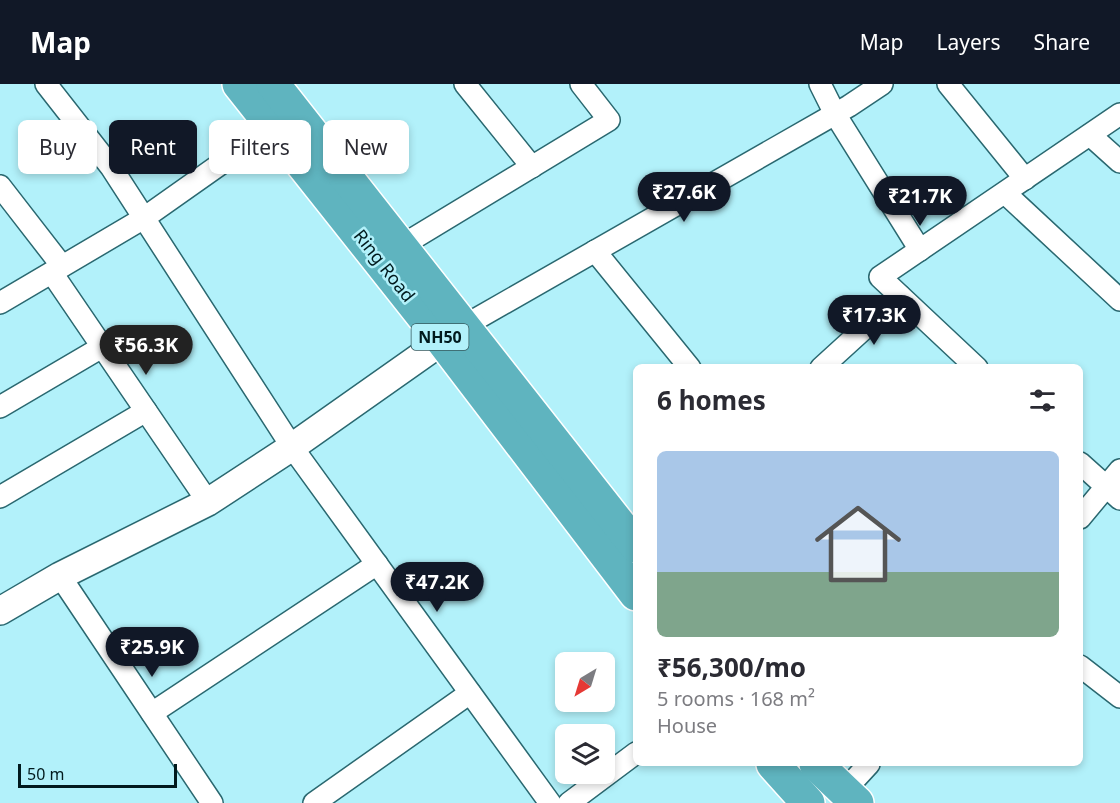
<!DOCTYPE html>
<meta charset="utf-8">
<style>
body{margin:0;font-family:"Noto Sans",sans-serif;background:#f2f2f3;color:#2b2b33;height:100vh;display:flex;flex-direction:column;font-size:22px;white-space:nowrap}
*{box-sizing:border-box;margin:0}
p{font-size:20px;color:#7c7c81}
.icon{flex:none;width:33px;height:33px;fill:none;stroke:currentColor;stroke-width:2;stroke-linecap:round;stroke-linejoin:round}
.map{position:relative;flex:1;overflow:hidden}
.panel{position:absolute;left:633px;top:280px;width:450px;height:402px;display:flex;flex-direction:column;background:#fff;border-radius:9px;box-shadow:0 3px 9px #0003}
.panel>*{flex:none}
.banner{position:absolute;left:18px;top:36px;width:525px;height:54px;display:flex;gap:12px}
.needle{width:39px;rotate:218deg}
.tools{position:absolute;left:555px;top:568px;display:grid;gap:12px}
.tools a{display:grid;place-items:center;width:60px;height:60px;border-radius:9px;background:#fff;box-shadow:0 3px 9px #0003;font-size:30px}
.scale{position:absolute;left:18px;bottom:15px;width:159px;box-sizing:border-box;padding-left:6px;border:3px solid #011a1d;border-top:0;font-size:16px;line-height:21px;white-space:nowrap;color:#011a1d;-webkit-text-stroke:4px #b2f1fa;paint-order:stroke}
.price{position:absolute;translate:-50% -51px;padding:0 14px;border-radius:21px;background:#111827;color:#fff;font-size:20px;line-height:39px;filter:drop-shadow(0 2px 3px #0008)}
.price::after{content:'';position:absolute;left:50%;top:36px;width:18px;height:14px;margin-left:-9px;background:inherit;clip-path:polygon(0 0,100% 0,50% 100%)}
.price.selected{background:#222;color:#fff}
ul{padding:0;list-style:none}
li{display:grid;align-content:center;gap:12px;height:318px;padding:0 24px}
li span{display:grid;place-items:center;height:186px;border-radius:9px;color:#555}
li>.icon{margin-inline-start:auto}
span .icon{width:108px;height:108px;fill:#fffc;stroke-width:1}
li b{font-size:26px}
h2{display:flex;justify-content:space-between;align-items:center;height:72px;padding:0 24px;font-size:26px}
.pill{padding:0 21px;border-radius:9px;background:#fff;box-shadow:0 3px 9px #0003;font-size:21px;line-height:54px}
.pill.selected{background:#111827;color:#fff}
header{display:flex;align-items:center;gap:36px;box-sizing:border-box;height:84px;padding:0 30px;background:#111827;color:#fff}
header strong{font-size:28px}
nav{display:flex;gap:33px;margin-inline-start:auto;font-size:21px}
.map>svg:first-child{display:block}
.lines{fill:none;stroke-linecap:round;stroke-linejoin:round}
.minor-casing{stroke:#2a6870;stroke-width:24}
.tertiary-casing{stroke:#2a6870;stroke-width:30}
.trunk-casing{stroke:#fff;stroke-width:36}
.minor{stroke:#fff;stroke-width:21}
.tertiary{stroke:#fff;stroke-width:27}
.trunk{stroke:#5fb4bf;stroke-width:33}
.labels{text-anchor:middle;stroke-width:5;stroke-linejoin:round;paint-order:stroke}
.shield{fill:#b2f1fa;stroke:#365a5f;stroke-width:1.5}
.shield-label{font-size:16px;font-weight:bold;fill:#011a1d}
.street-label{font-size:18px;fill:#011a1d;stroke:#b2f1fa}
</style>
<header>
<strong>Map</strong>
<nav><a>Map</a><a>Layers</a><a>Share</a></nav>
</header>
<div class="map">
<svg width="1120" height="719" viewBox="0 0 1120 719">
<rect width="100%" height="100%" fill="#b2f1fa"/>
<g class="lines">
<defs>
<g id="minor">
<polyline points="46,0 111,83 292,363 550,719"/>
<polyline points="465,0 532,83"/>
<polyline points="820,0 835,30 920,166"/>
<polyline points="948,0 1025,95"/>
<polyline points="1090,51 1120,78"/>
<polyline points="0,102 62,182"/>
<polyline points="1005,109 1120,216"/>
<polyline points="401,162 609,36 581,0"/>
<polyline points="595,167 690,284"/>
<polyline points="52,189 208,418"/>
<polyline points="0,219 144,134 263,50 276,68"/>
<polyline points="464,242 849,22 882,0"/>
<polyline points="821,284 900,212"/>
<polyline points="977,284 880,193 1120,30"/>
<polyline points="0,323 102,263"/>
<polyline points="1080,379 1120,415"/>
<polyline points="0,413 146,327"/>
<polyline points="1080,434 1120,386"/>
<polyline points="60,492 212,719"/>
<polyline points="1080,582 1120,613"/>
<polyline points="152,629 377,480"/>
<polyline points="845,706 869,680"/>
<polyline points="314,719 470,609"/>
<polyline points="569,719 636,669"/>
</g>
<polyline id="tertiary" points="0,527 60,492 208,418 292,363 458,246"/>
<g id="trunk">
<polyline points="239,0 442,256 636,510"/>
<polyline points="273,0 636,462"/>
<polyline points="773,680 808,719"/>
<polyline points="816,680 857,719"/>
</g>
</defs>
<use href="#minor" class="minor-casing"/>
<use href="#tertiary" class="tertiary-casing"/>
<use href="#trunk" class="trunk-casing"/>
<use href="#minor" class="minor"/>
<use href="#tertiary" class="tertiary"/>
<use href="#trunk" class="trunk"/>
</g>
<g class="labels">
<rect class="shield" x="411.5" y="240" width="57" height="26" rx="4.5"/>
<g class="shield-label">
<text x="440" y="259">NH50</text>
</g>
<g class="street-label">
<text transform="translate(384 182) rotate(52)" y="6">Ring Road</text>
</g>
</g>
</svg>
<div class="tools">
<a><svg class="needle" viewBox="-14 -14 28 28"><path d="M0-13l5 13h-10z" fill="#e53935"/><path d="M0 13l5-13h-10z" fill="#7c7c81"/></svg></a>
<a><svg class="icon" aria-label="layers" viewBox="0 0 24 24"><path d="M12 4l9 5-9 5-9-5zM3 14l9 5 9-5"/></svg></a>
</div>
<div class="scale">50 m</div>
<b class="price" style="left:684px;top:139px">₹27.6K</b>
<b class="price" style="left:920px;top:143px">₹21.7K</b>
<b class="price" style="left:874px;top:262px">₹17.3K</b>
<b class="price selected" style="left:146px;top:292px">₹56.3K</b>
<b class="price" style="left:437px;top:529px">₹47.2K</b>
<b class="price" style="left:152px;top:594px">₹25.9K</b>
<div class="banner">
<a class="pill">Buy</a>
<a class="pill selected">Rent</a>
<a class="pill">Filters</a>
<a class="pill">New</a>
</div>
<section class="panel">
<h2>6 homes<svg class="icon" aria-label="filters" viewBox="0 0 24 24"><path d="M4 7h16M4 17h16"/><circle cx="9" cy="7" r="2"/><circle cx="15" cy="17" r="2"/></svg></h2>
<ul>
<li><span style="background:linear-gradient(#a9c7e8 65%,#7fa58c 0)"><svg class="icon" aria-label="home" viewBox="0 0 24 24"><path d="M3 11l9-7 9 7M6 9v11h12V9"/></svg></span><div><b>₹56,300/mo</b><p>5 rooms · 168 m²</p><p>House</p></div></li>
</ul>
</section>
</div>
